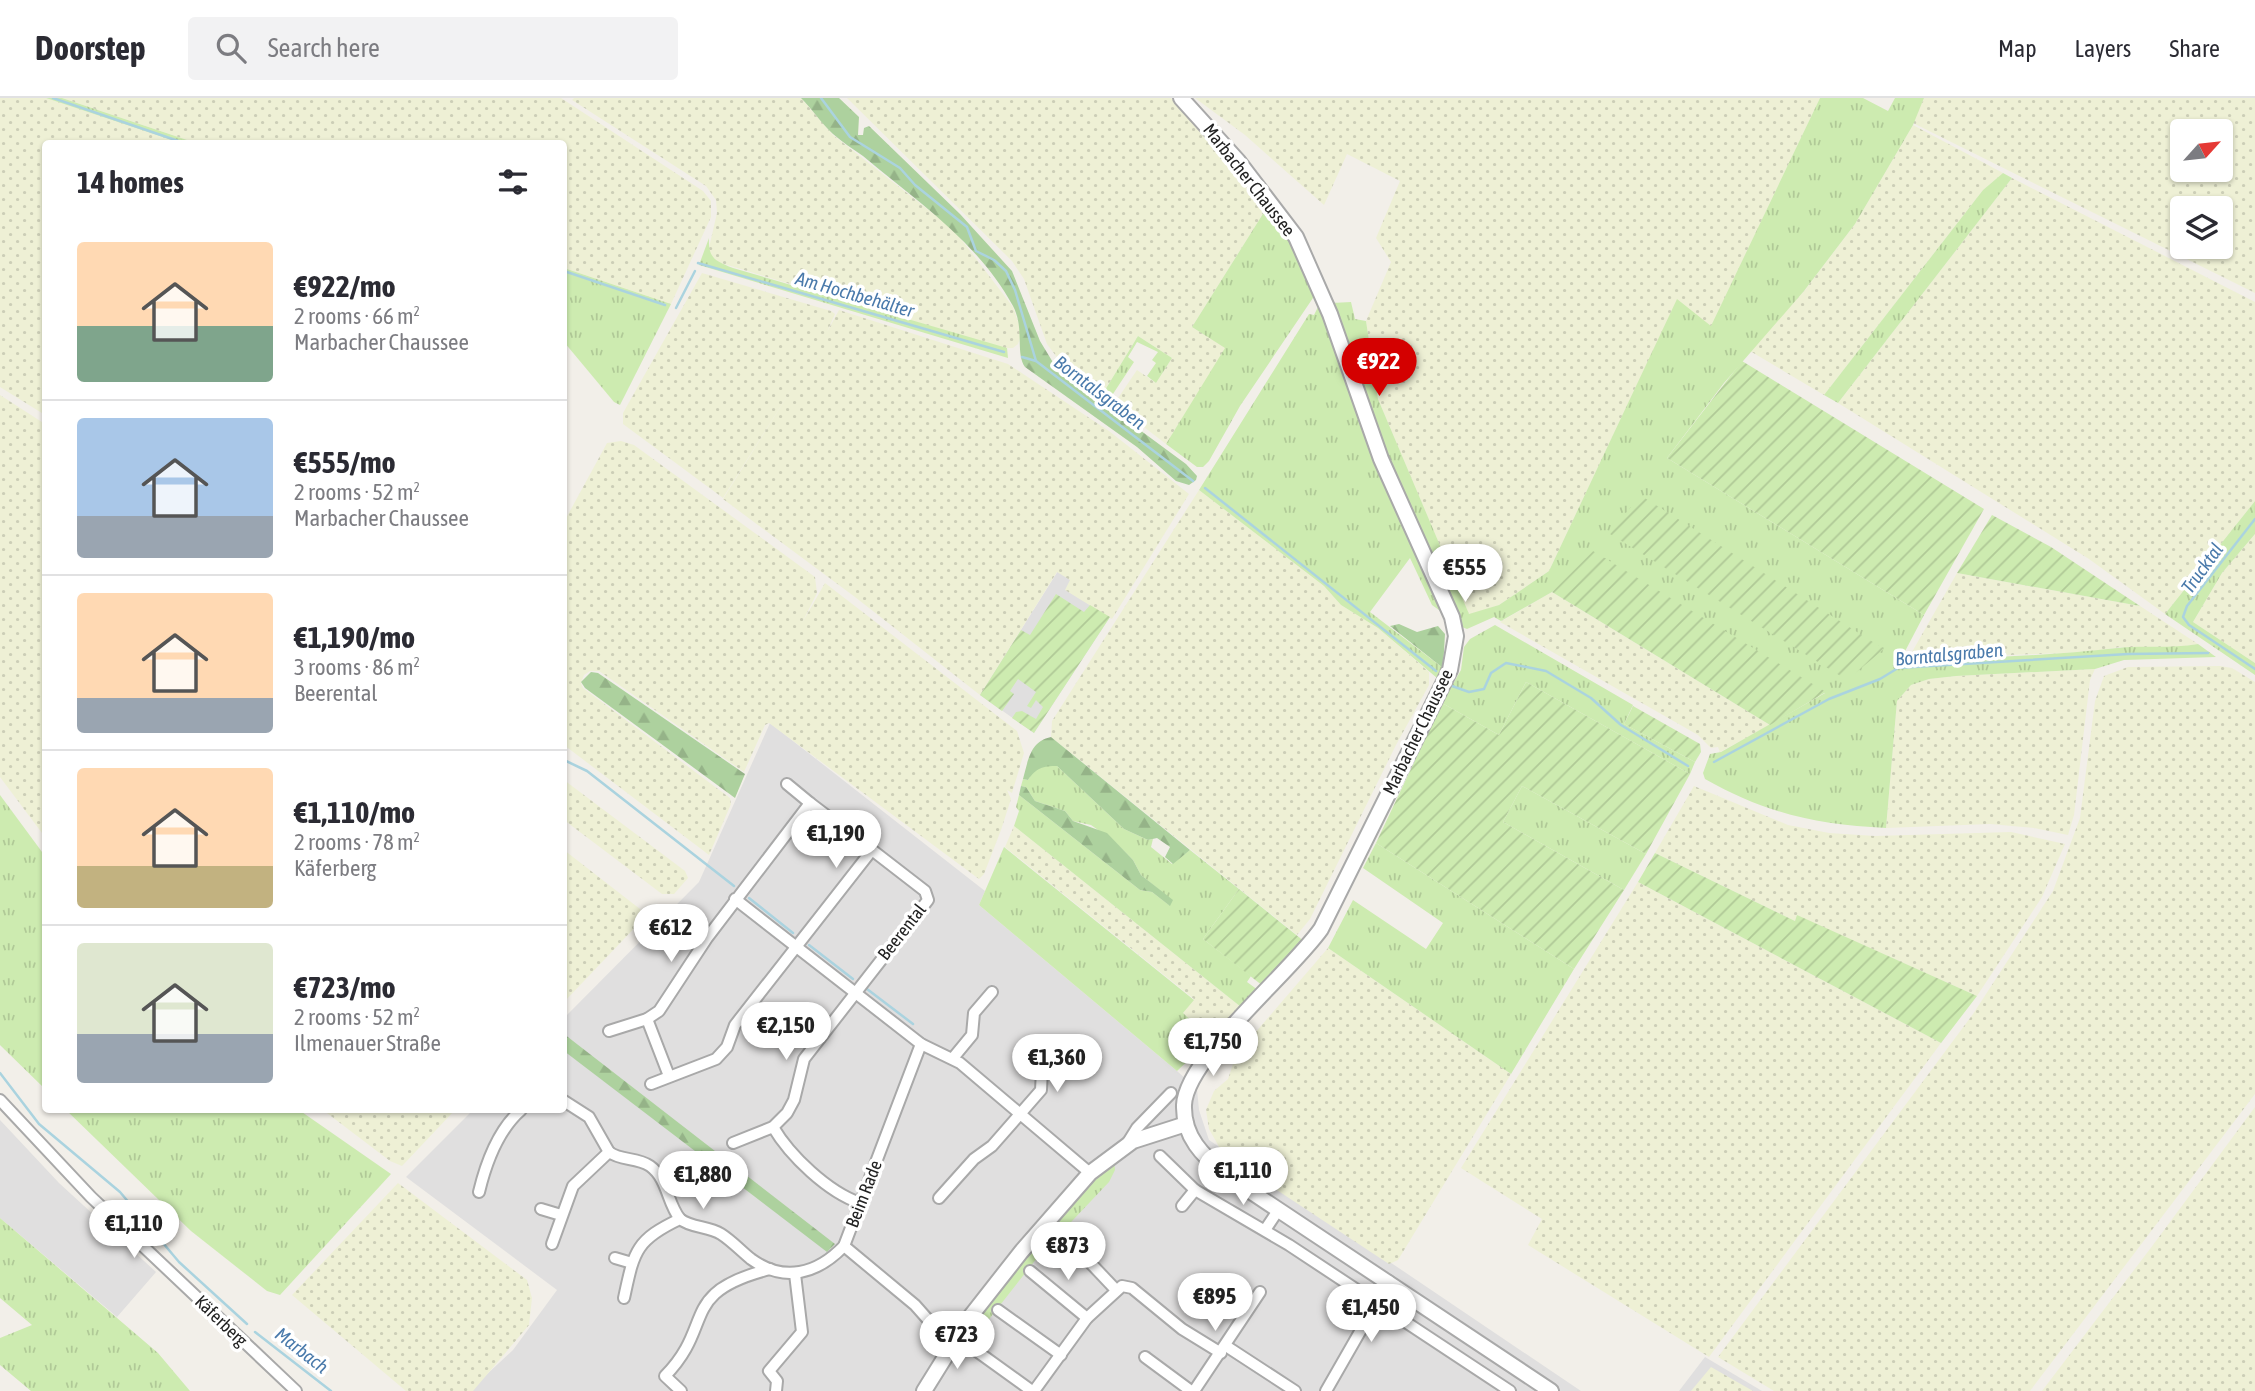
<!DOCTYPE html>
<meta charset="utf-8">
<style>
body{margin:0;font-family:"Asap Condensed",sans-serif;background:#f2f2f3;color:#2b2b33;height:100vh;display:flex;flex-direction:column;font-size:26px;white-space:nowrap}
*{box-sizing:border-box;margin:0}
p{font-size:23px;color:#7c7c81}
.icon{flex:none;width:38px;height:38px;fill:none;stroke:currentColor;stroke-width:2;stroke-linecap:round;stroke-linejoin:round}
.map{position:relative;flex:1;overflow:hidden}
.side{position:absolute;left:42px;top:42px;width:525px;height:973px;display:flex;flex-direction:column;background:#fff;border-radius:7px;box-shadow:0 2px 5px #0004}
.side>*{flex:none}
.needle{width:46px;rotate:63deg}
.buttons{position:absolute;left:2170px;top:21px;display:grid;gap:14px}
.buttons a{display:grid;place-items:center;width:63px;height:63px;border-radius:7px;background:#fff;box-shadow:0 2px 5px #0004;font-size:35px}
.price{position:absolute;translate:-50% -60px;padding:0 16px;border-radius:24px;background:#fff;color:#222;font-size:23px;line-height:46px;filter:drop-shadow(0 2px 4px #0008)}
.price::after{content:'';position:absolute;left:50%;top:42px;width:21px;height:16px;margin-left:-10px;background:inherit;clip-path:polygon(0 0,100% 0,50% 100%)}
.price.selected{background:#d40000;color:#fff}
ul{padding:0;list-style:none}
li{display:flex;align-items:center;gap:21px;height:175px;padding:0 35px}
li+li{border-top:2px solid #e1e1e2}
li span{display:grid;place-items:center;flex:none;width:196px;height:140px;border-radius:7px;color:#555}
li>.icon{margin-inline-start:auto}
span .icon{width:84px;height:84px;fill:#fffc;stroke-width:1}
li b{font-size:30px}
h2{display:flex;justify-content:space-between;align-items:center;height:84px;padding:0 35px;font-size:30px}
header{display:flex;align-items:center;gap:42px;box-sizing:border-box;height:98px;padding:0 35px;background:#fff;border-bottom:2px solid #e1e1e2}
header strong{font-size:33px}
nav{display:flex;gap:38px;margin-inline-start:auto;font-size:24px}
.search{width:490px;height:63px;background:#f2f2f3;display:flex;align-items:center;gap:18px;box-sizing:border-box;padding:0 24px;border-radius:7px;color:#7c7c81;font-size:26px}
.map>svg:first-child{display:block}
.residential{fill:#e0dfdf}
.farmland{fill:url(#farmland-dots);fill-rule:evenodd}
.grass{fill:url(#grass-tufts)}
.forest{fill:url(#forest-firs)}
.garden{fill:url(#garden-furrows)}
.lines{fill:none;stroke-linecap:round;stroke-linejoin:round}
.stream{stroke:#aad3df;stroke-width:2.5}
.minor-casing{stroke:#a9a9a9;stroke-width:14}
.tertiary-casing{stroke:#a9a9a9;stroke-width:18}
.minor{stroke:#fff;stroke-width:10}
.tertiary{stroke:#fff;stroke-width:14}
.labels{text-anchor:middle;stroke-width:7;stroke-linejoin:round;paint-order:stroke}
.street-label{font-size:18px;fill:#222;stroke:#fff}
.water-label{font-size:19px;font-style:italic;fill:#4a7aab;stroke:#fff}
</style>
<header>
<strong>Doorstep</strong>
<div class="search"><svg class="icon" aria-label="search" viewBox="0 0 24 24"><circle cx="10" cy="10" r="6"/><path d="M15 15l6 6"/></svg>Search here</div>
<nav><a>Map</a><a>Layers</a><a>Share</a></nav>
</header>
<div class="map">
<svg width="2255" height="1293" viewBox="0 0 2255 1293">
<defs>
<pattern id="farmland-dots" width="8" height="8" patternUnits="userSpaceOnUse" patternTransform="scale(1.75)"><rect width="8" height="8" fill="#eef0d5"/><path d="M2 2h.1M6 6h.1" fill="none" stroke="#ccceb7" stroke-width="1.8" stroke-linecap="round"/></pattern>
<pattern id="grass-tufts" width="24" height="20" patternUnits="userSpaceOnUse" patternTransform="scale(1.75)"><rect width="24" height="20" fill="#cdebb0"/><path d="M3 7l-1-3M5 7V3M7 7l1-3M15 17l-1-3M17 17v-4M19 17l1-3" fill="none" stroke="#b0c997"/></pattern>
<pattern id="forest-firs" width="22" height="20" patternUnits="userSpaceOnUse" patternTransform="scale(1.75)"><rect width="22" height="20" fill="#add19e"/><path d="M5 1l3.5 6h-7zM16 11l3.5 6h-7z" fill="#95b388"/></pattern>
<pattern id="garden-furrows" width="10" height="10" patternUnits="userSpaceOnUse" patternTransform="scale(1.75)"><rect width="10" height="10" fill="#cdebb0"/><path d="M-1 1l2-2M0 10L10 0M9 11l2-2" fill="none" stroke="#b0c997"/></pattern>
</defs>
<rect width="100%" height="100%" fill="#f2efe9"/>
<g class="residential">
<polygon points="1058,473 1071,482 1066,492 1110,519 1034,635 980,597"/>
<polygon points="770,625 985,793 979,807 1177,973 1197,991 1199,1012 1209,1042 1581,1293 469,1293 513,1252 557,1192 406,1079 473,1012 564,1012 564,920 699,784"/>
<polygon points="0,1022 59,1085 156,1174 117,1219 0,1120"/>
<polygon points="1705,1259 1762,1293 1679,1293"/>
</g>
<g class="farmland">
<polygon points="0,0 46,0 181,45 46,46 45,317 0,289"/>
<polygon points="62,0 561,0 703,93 711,103 711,119 671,206 564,170 564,46 196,45"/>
<polygon points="574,0 801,0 833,37 954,132 1013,209 1022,235 1018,246 1013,250 1003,250 714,163 708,154 717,115 716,102 706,88 572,2"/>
<polygon points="847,0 1171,0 1208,37 1266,111 1192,229 1226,250 1166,346 1114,306 1137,272 1156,285 1172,260 1138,238 1102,297 1065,270 1047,246 1024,181 1012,163"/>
<polygon points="1195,0 1820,0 1711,229 1677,202 1549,473 1499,507 1469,517 1378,301 1366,223 1391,164 1376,140 1400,83 1347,56 1324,107 1245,37"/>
<path d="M1924,0h331v195l-342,-170zM2182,33h39v39h-39zM2182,110h39v39h-39z"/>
<polygon points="1913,27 2003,75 1983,92 1824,297 1750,253 1805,192 1855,126"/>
<polygon points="2012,80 2255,204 2255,403 2165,516 2089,461 1838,305"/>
<polygon points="702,175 831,213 835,216 827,234 839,212 1008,266 1109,333 1189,396 1112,521 1065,492 1070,482 1057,474 980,597 855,499 723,401 804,271 723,400 623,326 623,315"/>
<polygon points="0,297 45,326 45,739 0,679"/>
<polygon points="621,343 634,347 815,479 817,495 802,525 825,485 1017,633 1024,655 1012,695 1007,692 1011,701 1001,732 984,776 979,781 769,625 765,627 744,674 599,573 590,573 584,577 581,585 583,590 730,700 731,706 709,757 564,647 564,424 607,345"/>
<polygon points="1199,392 1324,488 1341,507 1378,530 1429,574 1429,587 1396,647 1310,821 1297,837 1051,639 1052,623"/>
<polygon points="2255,436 2255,565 2193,524 2222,475"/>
<polygon points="1957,475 2140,508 2198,546 2173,550 2120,549 2088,554 1908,561"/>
<polygon points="1552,494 1770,627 1720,654 1718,649 1711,650 1698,637 1500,524"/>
<polygon points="2220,568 2232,570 2255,584 2255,996 2030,1293 1774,1293 1718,1259 1973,916 2053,793 2080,720 2095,603 2104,578 2128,569"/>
<polygon points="2095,571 2090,582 2074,717 2068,737 2034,730 1990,726 1886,730 1897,603 1911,587 1929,581 1956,578"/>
<polygon points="564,682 685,773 688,780 674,796 662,796 564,722"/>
<polygon points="1694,688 1788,727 1829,735 1875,738 2011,734 2065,746 2042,799 1977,898 1798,818 1795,823 1655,755"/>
<polygon points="1014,728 1241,909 1211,941 1183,915 1194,901 1005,749"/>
<polygon points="564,752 640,811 643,821 564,904"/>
<polygon points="1638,784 1941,945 1709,1259 1528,1147 1542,1121 1461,1070"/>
<polygon points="1328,850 1511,976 1398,1162 1389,1166 1245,1071 1222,1054 1209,1031 1206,1012 1214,993 1228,981 1236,957"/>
<polygon points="2255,1009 2255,1293 2042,1293 2153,1147"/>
<polygon points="323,1012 455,1012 402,1068 390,1063"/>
<polygon points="398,1085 527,1182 532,1200 529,1227 473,1293 406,1293 292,1197"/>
<polygon points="1711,1269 1753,1293 1691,1293"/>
</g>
<g class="grass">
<polygon points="46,0 62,0 196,45 181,45"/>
<path d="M1820,0h43l25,13 7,-13h29l-11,27 -58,99 -51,67 -80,92 -57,75 257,157 -23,44c72,0 144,-3 216,-11 27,-3 53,1 81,-4l18,13 -92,3 -29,9 -139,7 -27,3 -18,6 -14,16 -11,127c-69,-3 -121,-15 -181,-49l-2,-6 7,-19 11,-2 104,-59 -246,-124 -27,23 -51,29 -7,-4 -27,12 -5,-2 -76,-170 -54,-154 19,-1 4,17 11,2 12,78 91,215 30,-9 50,-34 128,-272 34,27z"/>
<polygon points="2003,75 2012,80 1838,305 1824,297 1983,92"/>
<polygon points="1266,111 1297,155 1315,197 1240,308 1209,363 1203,369 1197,369 1166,346 1225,250 1192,229"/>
<path d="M709,140c-1,20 6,23 24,30l274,80 1,10 -309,-93z"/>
<polygon points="564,170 671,206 620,307 614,304 564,244"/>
<polygon points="1318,209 1329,230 1376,365 1443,515 1432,507 1410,460 1370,514 1443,570 1437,580 1378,530 1341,507 1324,488 1199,392 1309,216 1314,217"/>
<polygon points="1138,238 1172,260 1156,285 1147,278 1156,265 1152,262 1158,254 1137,244 1128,259 1134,264 1109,302 1102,297"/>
<polygon points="2255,403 2255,436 2222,475 2193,524 2255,565 2255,577 2165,516"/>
<polygon points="1495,527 1633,607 1624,626 1695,664 1690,676 1526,584 1499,637 1442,605 1461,572 1464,549 1470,541"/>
<polygon points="1044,668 1057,668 1124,731 1148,742 1153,741 1151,749 1172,766 1190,752 1239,791 1203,841 1251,878 1247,884 1258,892 1241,909 1014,728 1019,713 1016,709 1019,697 1140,792 1152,794 1169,807 1172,802 1141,777 1133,762 1115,744 1091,727 1073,723 1065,713 1035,703 1026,689 1021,688 1023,681 1028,682 1033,673"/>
<polygon points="1522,688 1646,756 1624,792 1503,724"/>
<polygon points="0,697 45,758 45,991 0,947"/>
<polygon points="1376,745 1574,871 1511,976 1328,850 1353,802 1426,851 1443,825 1363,770"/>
<polygon points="1004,749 1194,902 1183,915 1211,941 1177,973 979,807"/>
<polygon points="66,1012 299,1012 391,1076 280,1197 267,1193 191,1133"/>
<polygon points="1114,1062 1115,1072 1109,1084 1037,1160 968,1248 961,1244 993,1198 1079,1096"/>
<polygon points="0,1120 158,1255 190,1293 31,1293 0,1267 0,1240 32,1227 0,1200"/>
</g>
<g class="forest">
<path d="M801,0h38l20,19 -1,18h5l1,-7 5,-2 91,88 52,57 28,70 17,28 129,95 11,12 -1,4 -7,5 -13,-4 -39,-34 -112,-80c-10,-15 0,-38 -12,-61 -35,-64 -95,-104 -150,-150 -10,-7 -21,-14 -30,-22 -12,-11 -21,-25 -32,-36z"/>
<polygon points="1399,526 1417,534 1438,528 1445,536 1443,570 1390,528"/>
<polygon points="591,574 598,575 745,676 735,700 585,590 581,584"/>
<path d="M1051,639l139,113 -17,14 -8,-7 5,-10 -13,-9 -9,2 -24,-11 -67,-63c-14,0 -21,2 -29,14l-5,-1c5,-18 7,-38 28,-42z"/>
<polygon points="1021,688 1026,689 1035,703 1065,713 1073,723 1107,735 1133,762 1141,777 1173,802 1170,808 1152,794 1140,792 1019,697"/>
<polygon points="564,936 835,1146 827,1154 564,953"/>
</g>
<g class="garden">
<polygon points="1742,263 1984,411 1924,517 1667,360"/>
<polygon points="1640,397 1884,551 1847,582 1610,436"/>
<polygon points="1992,417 2051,449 2140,508 1957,475"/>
<polygon points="1593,453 1826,594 1770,627 1552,494"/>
<polygon points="1056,496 1084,514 1090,507 1110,519 1034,635 1012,620 1016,614 1022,613 1036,621 1043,609 1036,602 1031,610 1027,608 1036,594 1018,581 1010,593 1014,596 1002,613 980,597 1021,532 1030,537"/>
<polygon points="1526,584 1690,676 1646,756 1522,688 1503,724 1624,792 1574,871 1376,745 1442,605 1499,637"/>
<polygon points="1633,608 1700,646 1701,654 1695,664 1624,626"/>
<polygon points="1655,755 1795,823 1797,817 1977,898 1941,945 1638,784"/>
<polygon points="1239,791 1305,844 1263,888 1203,841"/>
</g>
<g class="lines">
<g class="stream">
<polyline points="53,0 187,46"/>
<polyline points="821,0 850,39 900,70 915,87 967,129 976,153 994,162 1006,173 1015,192 1036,263 1193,383"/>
<polyline points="698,165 1004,254"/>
<polyline points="564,173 665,207"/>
<polyline points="676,210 695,173"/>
<polyline points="1022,259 1036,263"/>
<polyline points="1205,390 1436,573"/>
<polyline points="2255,421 2187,508 2183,519 2189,527 2255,571"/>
<polyline points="1452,588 1469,594 1484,591 1491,575 1506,565 1546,573 1591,600 1621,627 1688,668"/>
<polyline points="564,662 587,673 734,788"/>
<polyline points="1714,664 1829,601 1880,581 1898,570 2128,556 2208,555"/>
<polyline points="749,800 793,835"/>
<polyline points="809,847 853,881"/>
<polyline points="867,891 913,926"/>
<polyline points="0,975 39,1026 120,1094 179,1164 247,1226"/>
<polyline points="255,1234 331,1293"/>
</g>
<defs>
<g id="minor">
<polyline points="735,801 921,946 960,965 1090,1075"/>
<polyline points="647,921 669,978"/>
<polyline points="609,933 647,921 659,913 707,840 810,705 787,686"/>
<polyline points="953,960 972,937 974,915 992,894"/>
<polyline points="651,986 716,961 727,949 735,927 872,752 810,705"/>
<polyline points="0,1002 91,1099 296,1293"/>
<polyline points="564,1003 589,1019 609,1054"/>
<path d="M773,1029c17,29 55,65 87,76"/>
<polyline points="733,1045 773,1029 787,1015 794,1002 804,961 928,802 925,793 872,752"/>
<polyline points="1127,1046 1137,1030 1171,995"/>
<polyline points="1160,1058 1195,1092 1289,1147 1510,1293"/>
<path d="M479,1094c7,-29 19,-62 42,-82"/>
<polyline points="939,1100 974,1061 992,1048 1041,992 1042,972 1059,952"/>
<polyline points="1182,1108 1195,1092"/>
<polyline points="541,1111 561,1117"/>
<polyline points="1265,1132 1279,1111"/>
<polyline points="1062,1135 1116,1192"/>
<path d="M552,1146l21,-58 36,-34c12,9 28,5 41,14 18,13 17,37 30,53"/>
<polyline points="844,1148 915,1207 938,1233 955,1243"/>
<polyline points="615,1160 632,1165"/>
<polyline points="1030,1173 1087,1220"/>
<path d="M624,1200c10,-46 11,-58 56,-79 11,9 28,7 41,15 11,7 20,17 30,25 33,24 66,15 93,-13l77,-202"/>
<polyline points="998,1212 1061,1257"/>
<polyline points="1226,1248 1295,1293"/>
<polyline points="971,1249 1032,1293"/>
<polyline points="1145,1259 1191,1293"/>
<path d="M681,1293l-16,-15c51,-52 12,-83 105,-107"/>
<polyline points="776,1293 777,1283 769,1273 802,1234 795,1176"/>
<polyline points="1034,1293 1087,1220 1122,1188 1132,1190 1182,1231 1221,1255"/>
<polyline points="1194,1293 1260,1194"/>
<polyline points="1326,1293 1389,1183"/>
</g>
<g id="tertiary">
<path d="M1181,0l57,63 58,76 34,77 51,145 71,158 4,19 -6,34 -129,259c-30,43 -135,129 -137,176 -1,32 19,51 42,70l325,216"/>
<polyline points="924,1293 970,1219 1021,1154 1090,1075 1133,1043 1186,1026"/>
</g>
</defs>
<use href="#minor" class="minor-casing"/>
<use href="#tertiary" class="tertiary-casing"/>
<use href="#minor" class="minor"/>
<use href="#tertiary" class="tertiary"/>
</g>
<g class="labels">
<g class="street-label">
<text transform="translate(1249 82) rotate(52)" y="6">Marbacher Chaussee</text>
<text transform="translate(1418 634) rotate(-64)" y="6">Marbacher Chaussee</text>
<text transform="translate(902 834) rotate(-52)" y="6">Beerental</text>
<text transform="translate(864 1096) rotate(-69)" y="6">Beim Rade</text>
<text transform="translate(221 1223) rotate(44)" y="6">Käferberg</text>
</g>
<g class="water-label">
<text transform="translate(855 196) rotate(16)" y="7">Am Hochbehälter</text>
<text transform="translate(1100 294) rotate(37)" y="7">Borntalsgraben</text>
<text transform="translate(2202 470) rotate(-54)" y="7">Trucktal</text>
<text transform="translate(1949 556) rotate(-5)" y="7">Borntalsgraben</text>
<text transform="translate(302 1252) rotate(38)" y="7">Marbach</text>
</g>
</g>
</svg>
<div class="buttons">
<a><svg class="needle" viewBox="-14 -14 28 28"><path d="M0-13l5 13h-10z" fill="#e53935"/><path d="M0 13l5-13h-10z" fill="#7c7c81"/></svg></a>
<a><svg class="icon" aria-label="layers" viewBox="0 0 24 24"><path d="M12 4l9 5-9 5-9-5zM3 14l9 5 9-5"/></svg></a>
</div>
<b class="price selected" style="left:1379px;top:300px">€922</b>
<b class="price" style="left:1465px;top:506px">€555</b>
<b class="price" style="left:836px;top:772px">€1,190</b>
<b class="price" style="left:671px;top:866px">€612</b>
<b class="price" style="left:786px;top:964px">€2,150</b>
<b class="price" style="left:1213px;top:980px">€1,750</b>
<b class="price" style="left:1057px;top:996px">€1,360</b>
<b class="price" style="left:1243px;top:1109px">€1,110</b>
<b class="price" style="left:703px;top:1113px">€1,880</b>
<b class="price" style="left:134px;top:1162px">€1,110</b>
<b class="price" style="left:1068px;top:1184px">€873</b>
<b class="price" style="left:1215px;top:1235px">€895</b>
<b class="price" style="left:1371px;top:1246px">€1,450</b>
<b class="price" style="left:957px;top:1273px">€723</b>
<section class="side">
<h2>14 homes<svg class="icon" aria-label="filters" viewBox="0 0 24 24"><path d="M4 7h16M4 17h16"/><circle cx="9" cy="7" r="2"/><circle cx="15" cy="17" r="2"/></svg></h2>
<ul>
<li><span style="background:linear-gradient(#ffd9b3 60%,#7fa58c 0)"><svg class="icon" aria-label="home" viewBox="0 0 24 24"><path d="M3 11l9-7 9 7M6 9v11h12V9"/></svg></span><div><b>€922/mo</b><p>2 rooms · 66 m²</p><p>Marbacher Chaussee</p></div></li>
<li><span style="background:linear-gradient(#a9c7e8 70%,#9aa5b1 0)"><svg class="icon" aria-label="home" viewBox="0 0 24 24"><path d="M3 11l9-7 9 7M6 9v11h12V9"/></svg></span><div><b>€555/mo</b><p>2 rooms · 52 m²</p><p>Marbacher Chaussee</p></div></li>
<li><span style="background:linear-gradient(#ffd9b3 75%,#9aa5b1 0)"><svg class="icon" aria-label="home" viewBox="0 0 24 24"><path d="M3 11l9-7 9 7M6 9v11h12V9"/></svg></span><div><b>€1,190/mo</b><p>3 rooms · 86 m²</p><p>Beerental</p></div></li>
<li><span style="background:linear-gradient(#ffd9b3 70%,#c2b280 0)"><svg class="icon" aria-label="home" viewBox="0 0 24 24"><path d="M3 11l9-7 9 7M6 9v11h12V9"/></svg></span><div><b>€1,110/mo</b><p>2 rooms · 78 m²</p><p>Käferberg</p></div></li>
<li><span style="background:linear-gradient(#dfe7d0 65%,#9aa5b1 0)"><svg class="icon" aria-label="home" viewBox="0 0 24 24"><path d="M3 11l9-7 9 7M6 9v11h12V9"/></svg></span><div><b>€723/mo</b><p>2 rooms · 52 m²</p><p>Ilmenauer Straße</p></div></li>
</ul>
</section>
</div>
